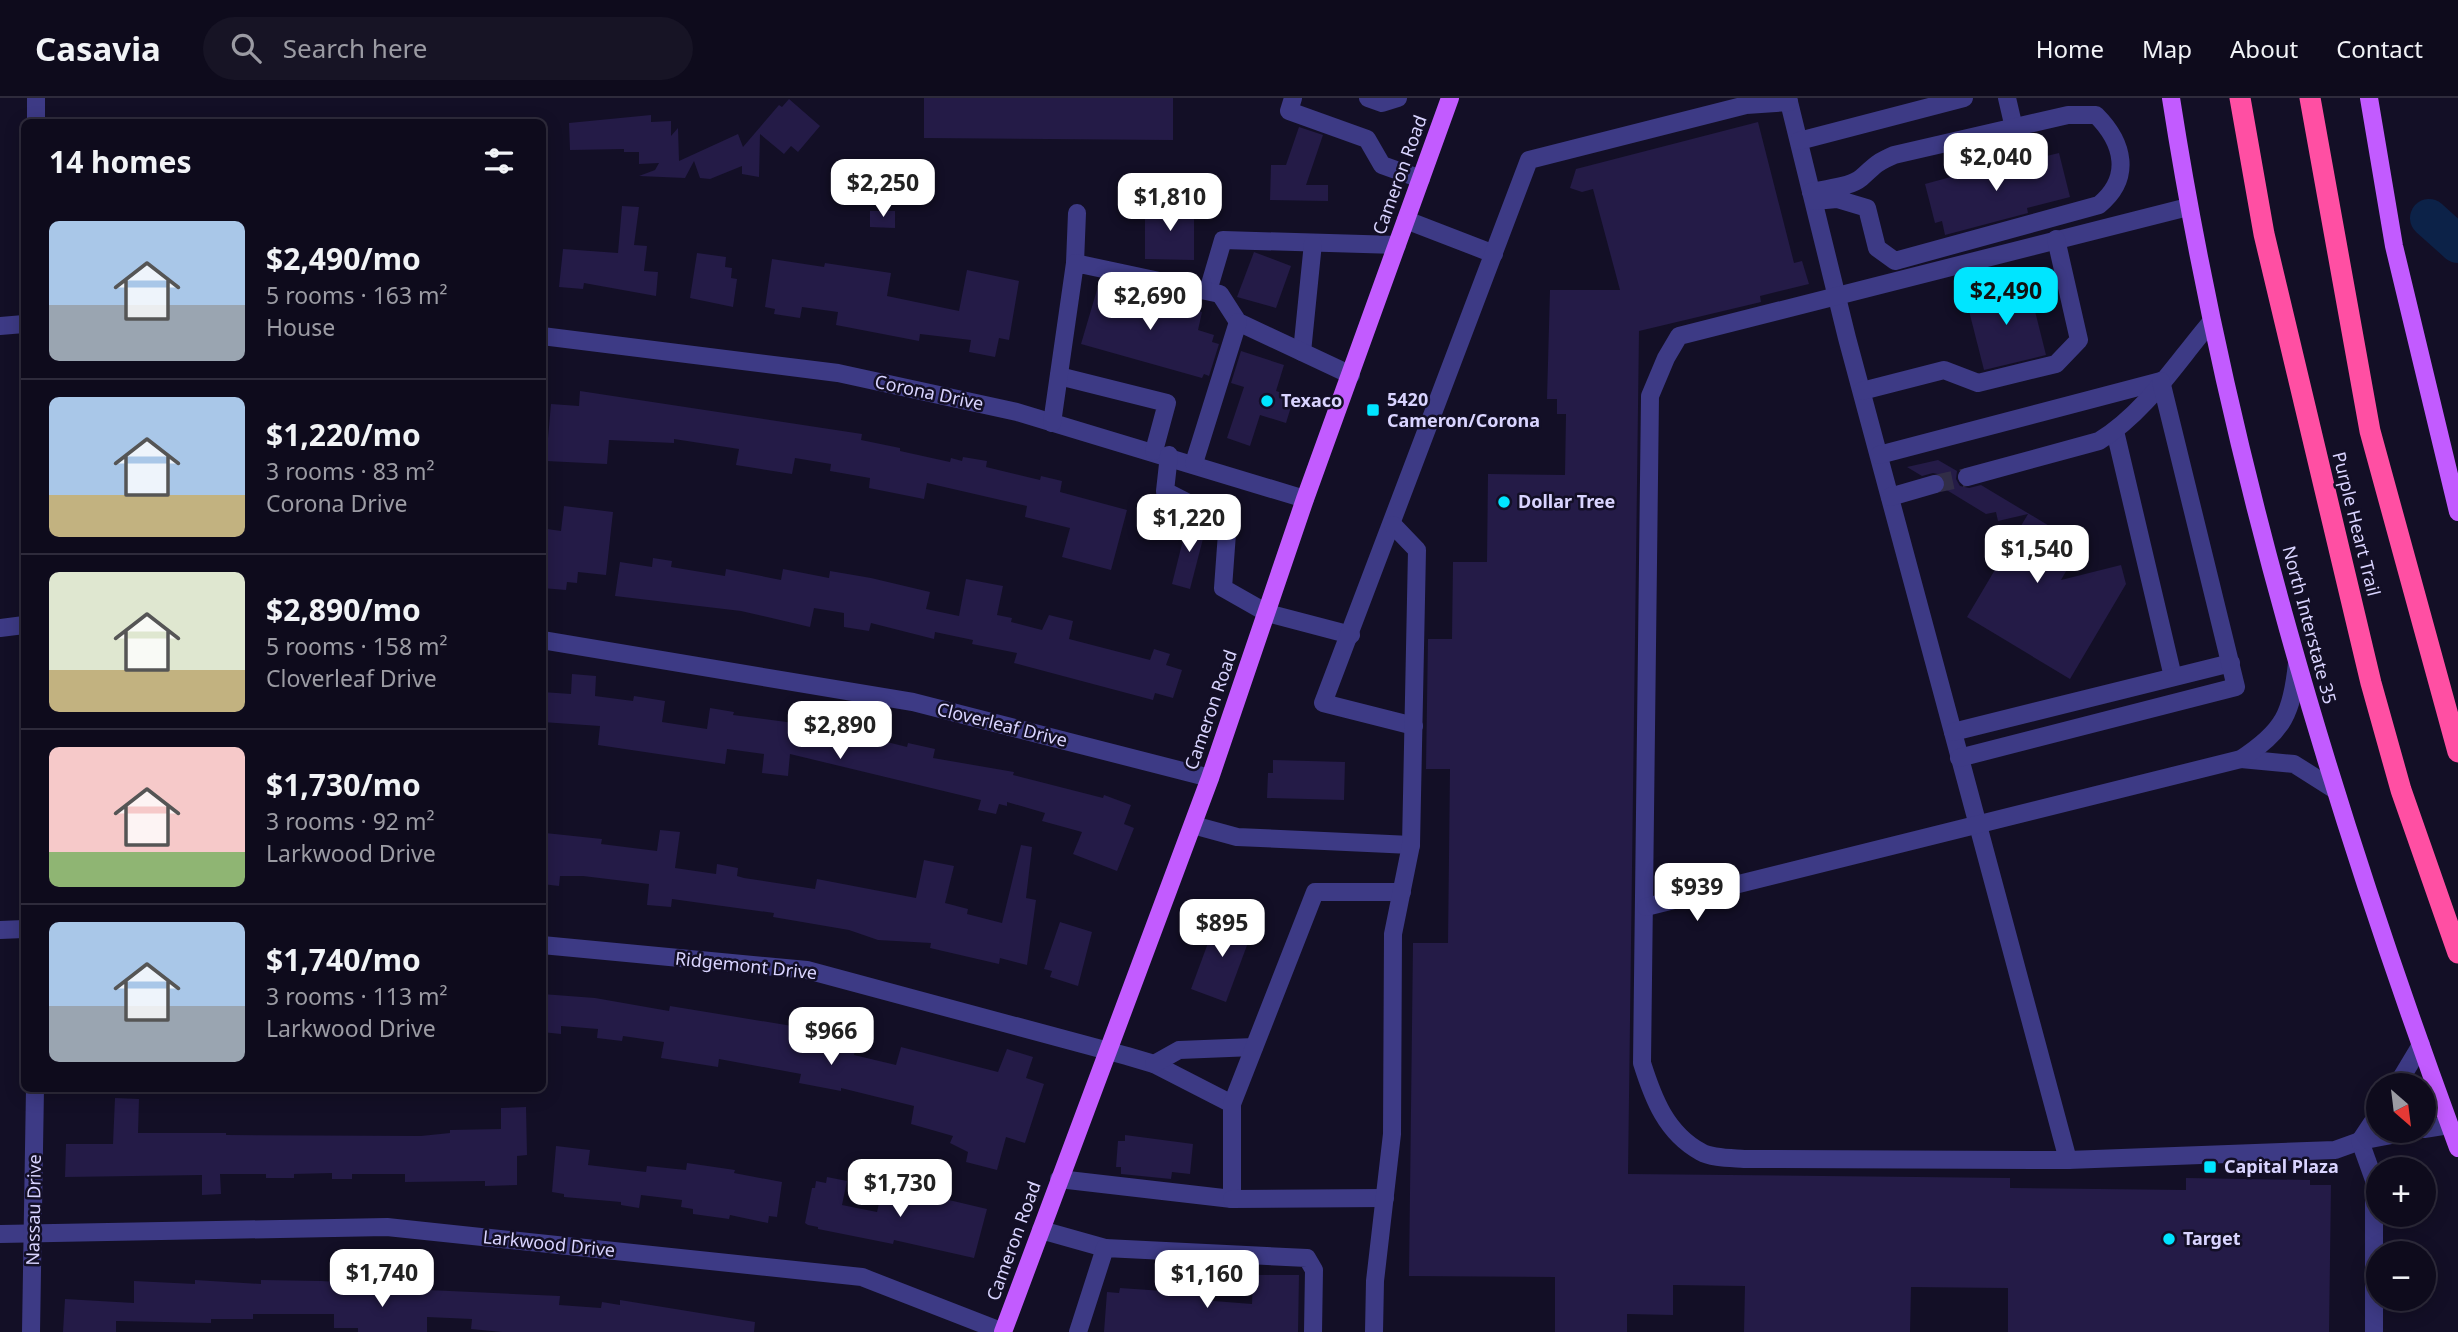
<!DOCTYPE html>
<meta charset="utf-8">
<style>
body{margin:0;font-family:"Noto Sans",sans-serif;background:#171425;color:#f1f3f6;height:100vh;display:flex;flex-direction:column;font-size:26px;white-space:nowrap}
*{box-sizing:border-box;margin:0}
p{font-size:23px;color:#9b9ba3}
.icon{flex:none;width:38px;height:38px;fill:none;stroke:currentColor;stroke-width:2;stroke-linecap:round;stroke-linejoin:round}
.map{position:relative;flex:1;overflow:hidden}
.details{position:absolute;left:21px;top:21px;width:525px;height:973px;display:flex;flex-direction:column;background:#0e0b1c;border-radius:10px;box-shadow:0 4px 18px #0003,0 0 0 2px #2e2b3b}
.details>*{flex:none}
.needle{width:46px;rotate:152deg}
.tools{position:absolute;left:2366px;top:975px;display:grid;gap:14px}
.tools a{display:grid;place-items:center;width:70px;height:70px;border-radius:50%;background:#0e0b1c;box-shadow:0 4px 18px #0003,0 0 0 2px #2e2b3b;font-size:35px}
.price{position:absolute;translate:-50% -60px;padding:0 16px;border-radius:14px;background:#fff;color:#222;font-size:23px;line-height:46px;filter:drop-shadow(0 2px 4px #0008)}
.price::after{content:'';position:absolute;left:50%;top:42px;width:21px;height:16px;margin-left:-10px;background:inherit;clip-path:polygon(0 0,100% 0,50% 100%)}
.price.selected{background:#00e5ff;color:#111}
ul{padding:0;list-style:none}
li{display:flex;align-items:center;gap:21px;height:175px;padding:0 28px}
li+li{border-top:2px solid #2e2b3b}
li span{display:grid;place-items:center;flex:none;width:196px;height:140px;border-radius:10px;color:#555}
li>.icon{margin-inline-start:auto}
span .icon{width:84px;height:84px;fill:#fffc;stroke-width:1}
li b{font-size:30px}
h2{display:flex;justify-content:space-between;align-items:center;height:84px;padding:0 28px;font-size:30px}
header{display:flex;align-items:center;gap:42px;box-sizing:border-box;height:98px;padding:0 35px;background:#0e0b1c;border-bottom:2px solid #2e2b3b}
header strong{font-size:33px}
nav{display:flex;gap:38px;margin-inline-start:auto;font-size:24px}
.search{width:490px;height:63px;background:#171425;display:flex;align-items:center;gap:18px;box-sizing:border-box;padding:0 24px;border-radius:38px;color:#9b9ba3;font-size:26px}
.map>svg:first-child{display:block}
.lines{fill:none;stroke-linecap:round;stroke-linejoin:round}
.river{stroke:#0c2248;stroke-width:38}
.building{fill:#241b47}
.minor-tunnel{stroke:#312d47;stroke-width:18;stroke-dasharray:18 9;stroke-linecap:butt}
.minor{stroke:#3d3a85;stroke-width:18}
.major{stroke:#c25bff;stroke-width:18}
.highway{stroke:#ff4fa3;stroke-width:21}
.poi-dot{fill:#00e5ff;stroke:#130f26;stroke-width:2.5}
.labels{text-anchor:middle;stroke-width:5;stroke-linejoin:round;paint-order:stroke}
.street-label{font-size:18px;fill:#d9d4ff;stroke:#130f26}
.poi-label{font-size:18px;font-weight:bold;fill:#d9d4ff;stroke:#130f26;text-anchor:start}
</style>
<header>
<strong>Casavia</strong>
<div class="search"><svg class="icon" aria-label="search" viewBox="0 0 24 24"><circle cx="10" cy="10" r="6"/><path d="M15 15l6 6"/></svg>Search here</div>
<nav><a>Home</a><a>Map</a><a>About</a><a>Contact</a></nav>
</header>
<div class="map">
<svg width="2458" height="1234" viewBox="0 0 2458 1234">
<rect width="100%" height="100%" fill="#130f26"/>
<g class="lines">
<polyline class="river" points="2429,120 2458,146"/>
</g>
<g class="building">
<polygon points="924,0 1173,0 1173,42 924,40"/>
<polygon points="789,1 820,28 798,54 791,48 784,56 760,36 759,79 742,76 742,68 710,81 700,80 694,63 685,80 639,78 655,72 659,65 639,66 639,54 624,54 624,51 570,52 569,25 651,17 651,24 671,23 671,38 678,30 679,63 738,36 743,49 779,7 782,9"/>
<polygon points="1758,24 1794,165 1802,163 1809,186 1760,198 1761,204 1639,233 1628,1076 2010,1080 2010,1090 2186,1092 2186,1080 2310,1082 2310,1087 2331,1087 2329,1234 2008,1234 2008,1190 1911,1189 1910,1234 1744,1234 1745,1188 1673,1187 1673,1217 1627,1216 1627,1234 1555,1234 1555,1179 1409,1178 1413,845 1448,845 1450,671 1426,671 1428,541 1452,541 1453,464 1487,464 1488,376 1565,377 1566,316 1557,316 1557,301 1547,301 1550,192 1620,192 1593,91 1582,94 1570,90 1576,71"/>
<polygon points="1299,29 1323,37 1306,87 1328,87 1328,103 1270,102 1271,67 1286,67"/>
<polygon points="2059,55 2070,99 2027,110 2028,115 1945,137 1942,123 1935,125 1925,86 2017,61 2018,65"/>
<polygon points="622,108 639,109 634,147 647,148 644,173 658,174 656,198 584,185 583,191 559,189 563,151 618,155"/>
<polygon points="1145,109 1194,109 1194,162 1145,161"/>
<polygon points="870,113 895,113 895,130 870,129"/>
<polygon points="1254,154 1291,168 1276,210 1237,199"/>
<polygon points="697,155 726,159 725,169 732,170 731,180 737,181 733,209 690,200"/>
<polygon points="772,161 824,169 825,165 891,175 887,198 959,213 967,172 1019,183 1009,242 999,240 995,259 969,254 971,242 920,236 919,243 836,227 838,214 802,209 800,220 774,216 775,211 765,209"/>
<polygon points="1099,185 1202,214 1198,232 1214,237 1212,244 1219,246 1209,278 1204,276 1202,280 1081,246"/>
<polygon points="2028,185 2046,257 1984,272 1966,201"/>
<polygon points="1241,253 1284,267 1276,293 1294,299 1286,325 1260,317 1250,348 1227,340 1244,289 1231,285"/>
<polygon points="580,293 862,336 861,342 900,350 900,353 950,364 951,360 962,363 963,359 987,363 986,369 1040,382 1041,378 1062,383 1060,394 1127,412 1111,472 1062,459 1070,430 1025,419 1027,408 927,385 924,401 869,390 870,380 830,373 831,366 795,360 792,376 736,367 739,351 674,341 674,345 609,342 607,366 546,363 551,306 579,308"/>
<polygon points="1938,362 1957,373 1956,381 1960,388 1969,390 1981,387 2081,447 2061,482 2121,467 2126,486 2070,581 1967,519 2028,416 1998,423 1996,414 1986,416 1945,391 1946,384 1942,377 1933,375 1922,378 1907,369"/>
<polygon points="564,408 613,414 606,477 578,474 577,485 567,484 566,492 542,490 542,440 546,440 547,431 561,433"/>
<polygon points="1189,418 1206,429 1190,491 1172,486"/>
<polygon points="653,460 672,463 671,469 725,478 726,471 781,482 783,471 829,480 830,473 871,480 930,494 926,511 959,518 966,481 1003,488 997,517 1012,520 1011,524 1042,532 1049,517 1073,523 1069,541 1150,562 1154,551 1170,556 1166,567 1182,572 1173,600 1155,595 1153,602 1014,565 1017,555 972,546 973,542 935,534 934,541 871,525 869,533 844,529 844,515 814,510 810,529 741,513 615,498 620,464 652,469"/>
<polygon points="572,576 596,578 595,598 633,603 634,598 665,603 662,624 707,631 710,610 734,614 733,617 794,625 838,636 839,632 907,649 908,645 935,651 933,660 1014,674 1013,677 1103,700 1104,697 1131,707 1124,726 1134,730 1117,773 1073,756 1082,734 1042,723 1045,715 1007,704 1007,708 999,706 996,716 978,712 981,702 790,656 788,678 762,675 764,656 727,651 725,666 598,647 600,628 542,624 542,594 571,596"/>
<polygon points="1273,662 1345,664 1344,702 1267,700 1268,675 1273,675"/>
<polygon points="660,732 680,734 675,770 716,776 717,766 738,770 737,778 744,780 815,791 817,781 916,800 924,762 954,768 945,805 968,811 967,816 1002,825 1021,747 1032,749 1026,800 1036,802 1027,867 1000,860 999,866 930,850 931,845 878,842 849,832 773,819 774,815 672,801 671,809 647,807 649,786 583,778 560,778 559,788 542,786 545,735 602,741 601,746 657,753"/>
<polygon points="1218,818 1253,831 1226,904 1191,891"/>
<polygon points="1060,824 1092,834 1078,888 1050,879 1052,873 1044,871"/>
<polygon points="542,896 595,900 669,913 670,908 810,931 829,935 827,943 856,949 854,957 896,967 901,949 998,974 1007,951 1033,959 1026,980 1044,986 1025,1045 1006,1039 997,1072 966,1064 968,1054 950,1045 953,1038 911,1026 914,1008 841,990 841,993 799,985 801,976 719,961 718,969 661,960 664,944 623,938 622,943 597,940 598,931 561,928 561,936 542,934"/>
<polygon points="115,1000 139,1001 138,1035 226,1035 226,1037 421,1038 450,1035 450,1032 501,1031 501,1010 526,1009 527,1057 517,1058 517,1087 485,1088 485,1083 405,1084 405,1076 352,1076 352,1081 332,1081 332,1075 294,1076 294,1080 266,1080 266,1076 220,1076 221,1096 202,1097 202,1077 65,1079 66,1046 113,1046"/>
<polygon points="1125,1037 1193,1046 1190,1076 1172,1074 1171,1081 1121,1076 1121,1069 1116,1069 1118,1043 1125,1043"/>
<polygon points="556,1048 590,1052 588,1067 646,1074 647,1068 686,1072 687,1065 735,1072 734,1075 782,1084 777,1119 769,1118 768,1125 730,1117 729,1121 693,1116 693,1111 681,1109 682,1102 641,1097 639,1110 621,1107 621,1104 564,1099 564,1096 552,1094"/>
<polygon points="827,1079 847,1083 842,1107 877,1114 881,1097 904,1102 907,1086 933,1091 932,1098 987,1111 974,1160 894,1142 893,1146 818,1131 818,1129 808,1127 805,1125 812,1090 815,1090 816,1083 826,1085"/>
<polygon points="1253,1177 1299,1177 1298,1234 1104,1234 1107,1194 1119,1195 1120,1190 1149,1192 1201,1196 1201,1202 1252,1206"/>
<polygon points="195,1182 261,1186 261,1182 321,1183 356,1185 356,1189 428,1187 428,1192 560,1198 559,1207 601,1210 602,1204 620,1207 620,1202 755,1224 754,1234 502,1234 471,1231 472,1221 427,1219 427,1234 358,1234 358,1230 334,1230 334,1216 253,1216 253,1221 211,1221 211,1225 116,1223 116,1234 63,1234 65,1201 134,1205 134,1183 195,1186"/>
</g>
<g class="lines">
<polyline class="minor-tunnel" points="1935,386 1967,379"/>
<g class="minor">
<polyline points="36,0 36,24"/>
<polyline points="1293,0 1289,13 1367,41 1382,67 1421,81"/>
<polyline points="1368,0 1382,5 1398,0"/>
<polyline points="1788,0 1847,240 2068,1062"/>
<polyline points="2007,0 2014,30"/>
<polyline points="1799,43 1964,0"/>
<path d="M1811,94c15,-4 38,-4 50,-14 15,-13 13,-14 33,-23l174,-40h28c28,28 36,63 3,90l-204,56 -18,-13 -10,-40 -30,-9 -23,2"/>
<path d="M2188,109l-509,129 -13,22 -16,38 -8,667c11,35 24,70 59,89 10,6 30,6 43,7l324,1 267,-10 25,-9 58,-11"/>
<polyline points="1406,122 1494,156"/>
<polyline points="1075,165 1077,115"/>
<polyline points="1208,193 1223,142 1397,147"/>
<polyline points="0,228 24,226"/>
<polyline points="542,238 838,275 1017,314 1305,401"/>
<polyline points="1302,254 1313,145"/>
<polyline points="1059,278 1167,305 1154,353"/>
<polyline points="1862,293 1944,272 1978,285 2056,266 2079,242 2056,141"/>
<polyline points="1052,325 1075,165 1220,196 1238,224 1351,277"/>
<polyline points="2115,333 2173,579"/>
<polyline points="1169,357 1165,393 1210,416 1227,435 1223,490 1267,515 1351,537"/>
<polyline points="1879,357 2161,283"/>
<polyline points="1194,365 1238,224"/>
<path d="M1967,379l132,-36c46,-28 77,-78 112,-119"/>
<polyline points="1890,399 1935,386"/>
<polyline points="0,530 24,527"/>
<polyline points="542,542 913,604 1210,680"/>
<polyline points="1414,628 1323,605 1529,62 1746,7 1789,4"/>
<polyline points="1953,634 2231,565"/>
<polyline points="1959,660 2236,589 2161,283"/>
<polyline points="2241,661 2294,666 2335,692"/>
<polyline points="1193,727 1237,739 1411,747"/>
<path d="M1646,809l595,-148c43,-28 51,-46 56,-96"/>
<polyline points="0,832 24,831"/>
<polyline points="542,847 807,872 1127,958 1154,966 1232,1006"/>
<polyline points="1154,966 1179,952 1254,949"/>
<polyline points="2397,987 2421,947"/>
<polyline points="2424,1031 2449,1027"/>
<polyline points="2360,1043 2374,1082 2374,1234"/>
<polyline points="2360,1043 2378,1016"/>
<polyline points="1059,1081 1232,1101 1232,1006 1315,794 1402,794"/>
<polyline points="1232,1101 1385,1100"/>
<polyline points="1041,1132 1105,1150"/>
<polyline points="0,1136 387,1129 862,1179 1003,1234"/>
<polyline points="31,1234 35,990"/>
<polyline points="1078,1234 1105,1150 1307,1160 1314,1172 1313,1234"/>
<polyline points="1374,1234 1375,1183 1392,1036 1393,836 1411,747 1417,452 1393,427"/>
</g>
<g class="major">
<path d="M2171,0c56,360 161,709 287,1050"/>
<polyline points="2369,0 2394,148 2458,414"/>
<polyline points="1003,1234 1210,680 1305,401 1450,0"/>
</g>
<g class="highway">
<polyline points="2240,0 2264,136 2371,585 2401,692 2458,855"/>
<polyline points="2310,0 2370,333 2458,654"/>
</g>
</g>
<g class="poi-dot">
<circle cx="1267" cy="303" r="7"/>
<rect x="1366" y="305" width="14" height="14" rx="3.5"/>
<circle cx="1504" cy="404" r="7"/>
<rect x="2203" y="1062" width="14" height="14" rx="3.5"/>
<circle cx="2169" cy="1141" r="7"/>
</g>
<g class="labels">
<g class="street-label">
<text transform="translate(1400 77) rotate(-70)" y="6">Cameron Road</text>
<text transform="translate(929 295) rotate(12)" y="6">Corona Drive</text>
<text transform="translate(2356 426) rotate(76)" y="6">Purple Heart Trail</text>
<text transform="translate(2309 527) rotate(75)" y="6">North Interstate 35</text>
<text transform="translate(1211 612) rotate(-71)" y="6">Cameron Road</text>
<text transform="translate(1002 627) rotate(14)" y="6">Cloverleaf Drive</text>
<text transform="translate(746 868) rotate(6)" y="6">Ridgemont Drive</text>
<text transform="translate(34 1112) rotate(-89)" y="6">Nassau Drive</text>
<text transform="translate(1014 1143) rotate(-70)" y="6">Cameron Road</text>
<text transform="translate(549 1146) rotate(6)" y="6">Larkwood Drive</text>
</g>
<g class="poi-label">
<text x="1387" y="308">5420<tspan x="1387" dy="21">Cameron/Corona</tspan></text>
<text x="1281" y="309">Texaco</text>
<text x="1518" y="410">Dollar Tree</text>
<text x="2224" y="1075">Capital Plaza</text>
<text x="2183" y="1147">Target</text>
</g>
</g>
</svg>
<div class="tools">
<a><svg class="needle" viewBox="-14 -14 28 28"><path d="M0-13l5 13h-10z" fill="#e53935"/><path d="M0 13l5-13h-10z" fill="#9b9ba3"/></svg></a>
<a>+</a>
<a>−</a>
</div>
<b class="price" style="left:1996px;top:95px">$2,040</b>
<b class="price" style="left:883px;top:121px">$2,250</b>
<b class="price" style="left:1170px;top:135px">$1,810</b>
<b class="price selected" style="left:2006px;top:229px">$2,490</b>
<b class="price" style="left:1150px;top:234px">$2,690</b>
<b class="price" style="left:1189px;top:456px">$1,220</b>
<b class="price" style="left:2037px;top:487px">$1,540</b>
<b class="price" style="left:840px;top:663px">$2,890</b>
<b class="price" style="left:1697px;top:825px">$939</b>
<b class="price" style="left:1222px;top:861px">$895</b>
<b class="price" style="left:831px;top:969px">$966</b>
<b class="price" style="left:900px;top:1121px">$1,730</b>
<b class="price" style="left:382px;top:1211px">$1,740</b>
<b class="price" style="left:1207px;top:1212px">$1,160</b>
<section class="details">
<h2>14 homes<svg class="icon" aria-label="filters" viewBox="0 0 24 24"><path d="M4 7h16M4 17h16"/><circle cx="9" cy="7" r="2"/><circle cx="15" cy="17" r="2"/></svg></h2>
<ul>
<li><span style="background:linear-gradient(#a9c7e8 60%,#9aa5b1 0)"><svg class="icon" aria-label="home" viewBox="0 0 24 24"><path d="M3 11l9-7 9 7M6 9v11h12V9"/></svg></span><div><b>$2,490/mo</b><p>5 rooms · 163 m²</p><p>House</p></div></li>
<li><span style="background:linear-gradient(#a9c7e8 70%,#c2b280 0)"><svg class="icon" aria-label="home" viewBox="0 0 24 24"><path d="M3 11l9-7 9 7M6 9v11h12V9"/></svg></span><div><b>$1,220/mo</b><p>3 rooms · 83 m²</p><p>Corona Drive</p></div></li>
<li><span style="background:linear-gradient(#dfe7d0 70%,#c2b280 0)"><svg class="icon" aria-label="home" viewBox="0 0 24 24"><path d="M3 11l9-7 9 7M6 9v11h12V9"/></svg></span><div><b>$2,890/mo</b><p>5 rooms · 158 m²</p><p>Cloverleaf Drive</p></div></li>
<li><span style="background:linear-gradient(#f6c9c9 75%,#8fb573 0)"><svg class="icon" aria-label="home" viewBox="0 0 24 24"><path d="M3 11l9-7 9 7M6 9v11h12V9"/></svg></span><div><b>$1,730/mo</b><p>3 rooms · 92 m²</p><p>Larkwood Drive</p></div></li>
<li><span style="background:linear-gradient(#a9c7e8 60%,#9aa5b1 0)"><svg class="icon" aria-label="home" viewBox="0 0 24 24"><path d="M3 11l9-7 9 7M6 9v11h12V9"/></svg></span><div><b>$1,740/mo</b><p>3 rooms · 113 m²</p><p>Larkwood Drive</p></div></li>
</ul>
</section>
</div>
